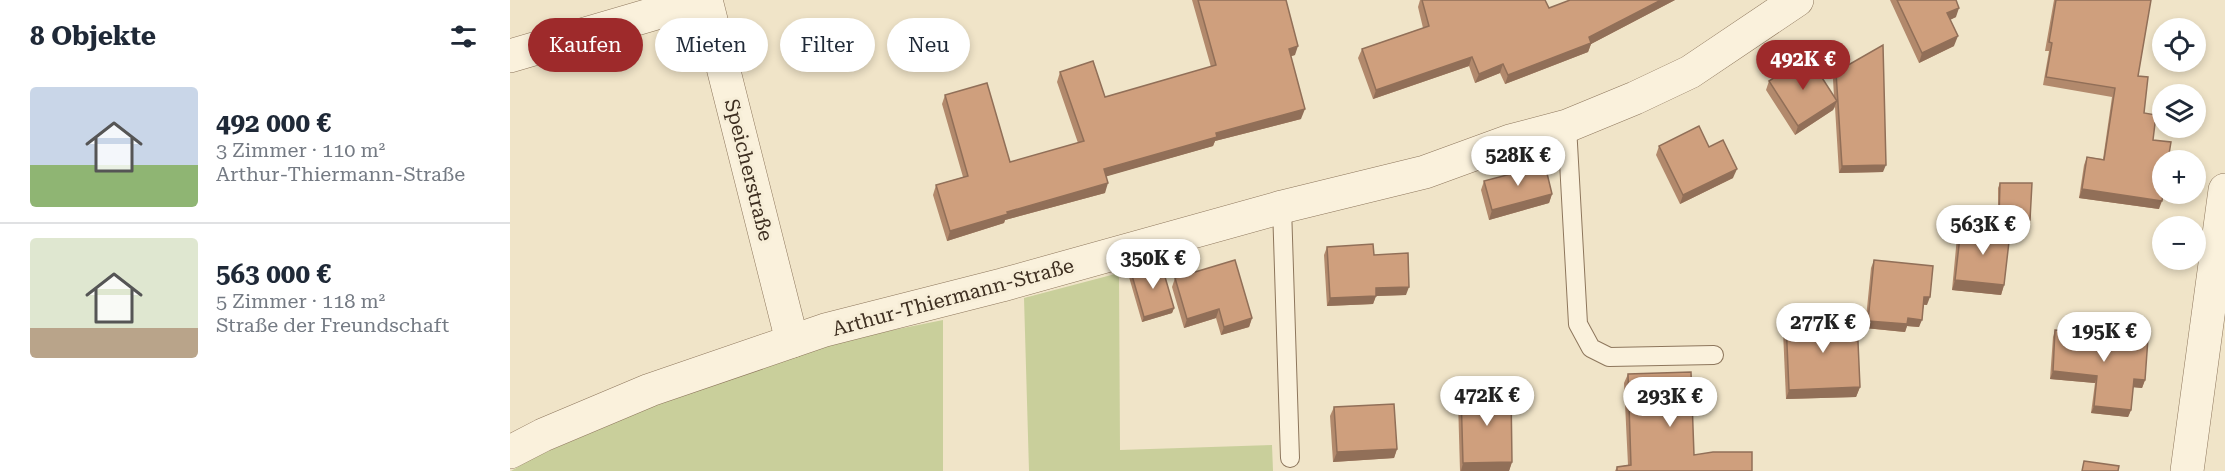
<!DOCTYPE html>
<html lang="de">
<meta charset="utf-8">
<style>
body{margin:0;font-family:"Roboto Serif",serif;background:#f6f6f7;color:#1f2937;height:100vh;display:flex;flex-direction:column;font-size:22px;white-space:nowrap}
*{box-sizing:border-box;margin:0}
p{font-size:20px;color:#747a83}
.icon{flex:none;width:33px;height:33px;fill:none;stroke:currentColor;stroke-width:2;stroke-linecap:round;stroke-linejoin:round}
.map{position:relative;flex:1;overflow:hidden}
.details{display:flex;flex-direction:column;background:#fff;width:510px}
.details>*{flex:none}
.hud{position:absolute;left:18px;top:18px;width:570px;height:54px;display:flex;gap:12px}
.controls{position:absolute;left:1642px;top:18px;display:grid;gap:12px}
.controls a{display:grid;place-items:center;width:54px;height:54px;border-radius:50%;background:#fff;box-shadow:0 3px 9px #0003;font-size:30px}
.price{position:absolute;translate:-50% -51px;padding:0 14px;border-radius:21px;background:#fff;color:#222;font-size:20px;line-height:39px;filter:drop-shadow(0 2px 3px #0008)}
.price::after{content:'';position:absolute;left:50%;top:36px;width:18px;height:14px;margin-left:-9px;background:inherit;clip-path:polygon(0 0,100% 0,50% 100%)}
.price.on{background:#9e2a2b;color:#fff}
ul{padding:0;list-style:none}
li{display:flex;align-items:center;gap:18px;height:150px;padding:0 30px}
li+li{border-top:2px solid #e0e1e3}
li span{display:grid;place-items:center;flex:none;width:168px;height:120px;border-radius:6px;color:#555}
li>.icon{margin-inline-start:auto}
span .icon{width:72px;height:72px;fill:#fffc;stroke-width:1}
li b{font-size:26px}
h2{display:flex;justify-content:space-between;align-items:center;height:72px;padding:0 30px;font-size:26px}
.chip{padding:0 21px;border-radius:27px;background:#fff;box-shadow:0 3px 9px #0003;font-size:21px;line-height:54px}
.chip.on{background:#9e2a2b;color:#fff}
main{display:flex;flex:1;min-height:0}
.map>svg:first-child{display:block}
.green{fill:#c9cf9b}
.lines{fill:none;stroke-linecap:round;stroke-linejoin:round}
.service-casing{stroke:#8d765c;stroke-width:20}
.minor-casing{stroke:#8d765c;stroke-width:34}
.service{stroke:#faf1dc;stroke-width:18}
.minor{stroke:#faf1dc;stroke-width:33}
.wall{fill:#b2896c}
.shaded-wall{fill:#916f58}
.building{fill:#cf9f7d;stroke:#916f58;stroke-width:1.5}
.labels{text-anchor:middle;stroke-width:6;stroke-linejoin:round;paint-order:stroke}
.street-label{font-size:20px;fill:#3d2e20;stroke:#f7eed8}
</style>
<main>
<section class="details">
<h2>8 Objekte<svg class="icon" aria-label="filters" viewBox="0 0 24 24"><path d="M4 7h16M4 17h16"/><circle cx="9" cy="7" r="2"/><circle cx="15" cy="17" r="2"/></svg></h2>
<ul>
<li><span style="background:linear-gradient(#c9d6e8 65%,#8fb573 0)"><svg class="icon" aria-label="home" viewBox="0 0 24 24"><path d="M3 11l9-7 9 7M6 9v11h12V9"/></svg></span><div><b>492 000 €</b><p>3 Zimmer · 110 m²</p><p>Arthur-Thiermann-Straße</p></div></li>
<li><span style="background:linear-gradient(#dfe7d0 75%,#b9a48a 0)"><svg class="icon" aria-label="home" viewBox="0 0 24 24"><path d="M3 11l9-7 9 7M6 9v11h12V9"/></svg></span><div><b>563 000 €</b><p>5 Zimmer · 118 m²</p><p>Straße der Freundschaft</p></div></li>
</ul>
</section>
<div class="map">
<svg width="1715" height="471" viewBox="0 0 1715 471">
<rect width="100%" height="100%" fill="#f0e4c8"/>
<g class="green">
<polygon points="609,273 610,450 762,445 763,471 519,471 514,298"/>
<polygon points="433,320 433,471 1,471 27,456 143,406 309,345"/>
</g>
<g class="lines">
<defs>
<g id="service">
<polyline points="1057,126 1068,324 1081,348 1099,357 1204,355"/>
<polyline points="772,207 780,458"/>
</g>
<g id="minor">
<polyline points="196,0 282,341"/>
<polyline points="0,56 191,0"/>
<polyline points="0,452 33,435 140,390 315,330 492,285 772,207 915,172 1000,141 1057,126 1125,98 1180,72 1287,0"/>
<polyline points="1677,471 1715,190"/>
</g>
</defs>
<use href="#service" class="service-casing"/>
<use href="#minor" class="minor-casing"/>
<use href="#service" class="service"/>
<use href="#minor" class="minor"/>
</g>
<g class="wall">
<polygon points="682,0 776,0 785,55 781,56 791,119 705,141 703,146 596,176 595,193 495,220 494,223 437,241 423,195 426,185 453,177 432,104 435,95 500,162 568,143 547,82 550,72 595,97 701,67"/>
<polygon points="910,0 1035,0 1039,8 1060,0 1165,0 1081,44 1078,52 995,84 990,73 965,83 959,66 863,99 848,58 852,49 913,28 908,7"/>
<polygon points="1380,0 1446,0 1446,17 1440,20 1444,46 1409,63"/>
<polygon points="1544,0 1641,0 1628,76 1634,113 1643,140 1649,209 1569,198 1574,165 1577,157 1593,159 1602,97 1533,85 1539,51 1535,51"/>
<polygon points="1326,72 1373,172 1329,173 1325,107 1323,110 1285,135 1256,90 1259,81 1324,97 1323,79"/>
<polygon points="1149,146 1199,147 1223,178 1170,204 1146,155"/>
<polygon points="974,181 1042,194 1039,203 979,220 971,190"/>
<polygon points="1490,183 1518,225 1488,223 1488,188"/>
<polygon points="1451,228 1494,285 1491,295 1442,290 1447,237"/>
<polygon points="817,247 864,255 896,295 866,296 863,304 817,306 814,255"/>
<polygon points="1364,260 1417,305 1414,305 1409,327 1397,326 1395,332 1355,328 1361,268"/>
<polygon points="621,272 664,308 662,313 632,322 619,277"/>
<polygon points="665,278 742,318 739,327 711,335 706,318 674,328 662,287"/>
<polygon points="1276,322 1350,387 1346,397 1276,399 1273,331"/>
<polygon points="1545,330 1635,380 1632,388 1623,387 1621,410 1618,417 1581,413 1585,383 1540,379 1543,337"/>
<polygon points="1118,374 1184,455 1242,471 1105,471 1107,467 1118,465 1114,383"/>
<polygon points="951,392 1002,462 999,471 950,471 948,401"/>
<polygon points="824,407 887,449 884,458 823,462 820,416"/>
</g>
<g class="shaded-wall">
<polygon points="1151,0 1165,0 1081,44 1078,52 995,84 998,75 1079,37"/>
<polygon points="1449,8 1446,17 1433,23 1437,13"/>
<polygon points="1448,36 1444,46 1409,63 1412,53"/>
<polygon points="788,46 785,55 775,58 779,49"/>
<polygon points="962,57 959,66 863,99 866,90"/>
<polygon points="993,64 990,73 965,83 969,74"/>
<polygon points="1327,101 1323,110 1285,135 1288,126"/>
<polygon points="795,109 791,119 705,141 703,146 591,178 594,169 706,133"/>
<polygon points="1376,165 1373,172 1329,173 1332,166"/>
<polygon points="1227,169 1223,178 1170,204 1173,195"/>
<polygon points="598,183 595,193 495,220 494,223 437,241 440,231 497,212"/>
<polygon points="1572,189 1652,201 1649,209 1569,198"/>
<polygon points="1042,194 1039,203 979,220 982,210"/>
<polygon points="1489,218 1520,220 1518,225 1488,223"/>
<polygon points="1445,280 1494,285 1491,295 1442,290"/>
<polygon points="899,287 896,295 866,296 863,304 817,306 820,298 866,288"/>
<polygon points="1414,297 1420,297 1417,305 1412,304"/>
<polygon points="664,308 662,313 632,322 634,317"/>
<polygon points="709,309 706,318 674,328 677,319"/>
<polygon points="742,318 739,327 711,335 714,327"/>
<polygon points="1398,318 1412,320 1409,327 1397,326 1395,332 1355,328 1358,321"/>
<polygon points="1543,371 1587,376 1585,383 1540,379"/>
<polygon points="1624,379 1635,380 1632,388 1621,387"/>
<polygon points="1350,387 1346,397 1276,399 1279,390"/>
<polygon points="1584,406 1621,410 1618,417 1581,413"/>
<polygon points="887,449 884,458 823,462 827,452"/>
<polygon points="1002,462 999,471 951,471 953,463"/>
</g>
<g class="building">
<polygon points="688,0 776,0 788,46 779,49 795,109 706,133 707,137 594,169 598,183 497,212 498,214 440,231 426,185 458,176 435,95 477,83 500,162 574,141 550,72 583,61 595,97 706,65"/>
<polygon points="912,0 1035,0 1039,8 1060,0 1151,0 1079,37 1081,43 998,75 993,64 969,74 962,57 866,90 852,49 919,26"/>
<polygon points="1387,0 1446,0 1449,8 1437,13 1448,36 1412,53"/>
<polygon points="1546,0 1641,0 1628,76 1638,77 1634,113 1646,115 1643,140 1661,142 1658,160 1653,160 1653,194 1652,201 1572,189 1577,157 1594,160 1605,88 1536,77 1542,43 1539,42"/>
<polygon points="1373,45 1376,165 1332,166 1326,72"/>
<polygon points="1298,56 1327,101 1288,126 1259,81"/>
<polygon points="1189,126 1199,147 1213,140 1227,169 1173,195 1149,146"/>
<polygon points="1035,165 1042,194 982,210 974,181"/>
<polygon points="1490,183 1522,183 1520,220 1489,218"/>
<polygon points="1451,228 1500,233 1494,285 1445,280"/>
<polygon points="863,244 864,255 898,253 899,287 866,288 866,296 820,298 817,247"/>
<polygon points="725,260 742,318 714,327 709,309 677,319 665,278"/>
<polygon points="1364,260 1423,266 1420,297 1414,297 1412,320 1398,318 1397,324 1358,321"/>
<polygon points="651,263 664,308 634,317 621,272"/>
<polygon points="1347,319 1350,387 1279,390 1276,322"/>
<polygon points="1545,330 1638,338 1635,380 1624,379 1621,410 1584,406 1587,376 1543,371"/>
<polygon points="1181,372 1184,455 1203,452 1242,452 1242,471 1107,471 1107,467 1121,465 1118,374"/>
<polygon points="1001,391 1002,462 953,463 951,392"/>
<polygon points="884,404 887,449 827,452 824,407"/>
<polygon points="1574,461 1609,466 1608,471 1572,471"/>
</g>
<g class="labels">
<g class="street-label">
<text transform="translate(239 170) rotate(76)" y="7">Speicherstraße</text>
<text transform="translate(443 297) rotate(-15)" y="7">Arthur-Thiermann-Straße</text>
</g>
</g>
</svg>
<div class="controls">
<a><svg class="icon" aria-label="locate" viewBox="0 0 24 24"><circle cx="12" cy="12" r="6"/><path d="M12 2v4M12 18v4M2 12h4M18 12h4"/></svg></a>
<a><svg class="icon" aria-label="layers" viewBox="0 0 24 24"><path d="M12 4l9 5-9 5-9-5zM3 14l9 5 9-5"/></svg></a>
<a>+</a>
<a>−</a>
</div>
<b class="price on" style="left:1293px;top:91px">492K €</b>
<b class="price" style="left:1008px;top:187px">528K €</b>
<b class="price" style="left:1473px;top:256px">563K €</b>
<b class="price" style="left:643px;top:290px">350K €</b>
<b class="price" style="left:1313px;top:354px">277K €</b>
<b class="price" style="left:1594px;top:363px">195K €</b>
<b class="price" style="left:977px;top:427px">472K €</b>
<b class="price" style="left:1160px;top:428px">293K €</b>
<div class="hud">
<a class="chip on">Kaufen</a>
<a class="chip">Mieten</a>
<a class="chip">Filter</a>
<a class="chip">Neu</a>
</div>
</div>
</main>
